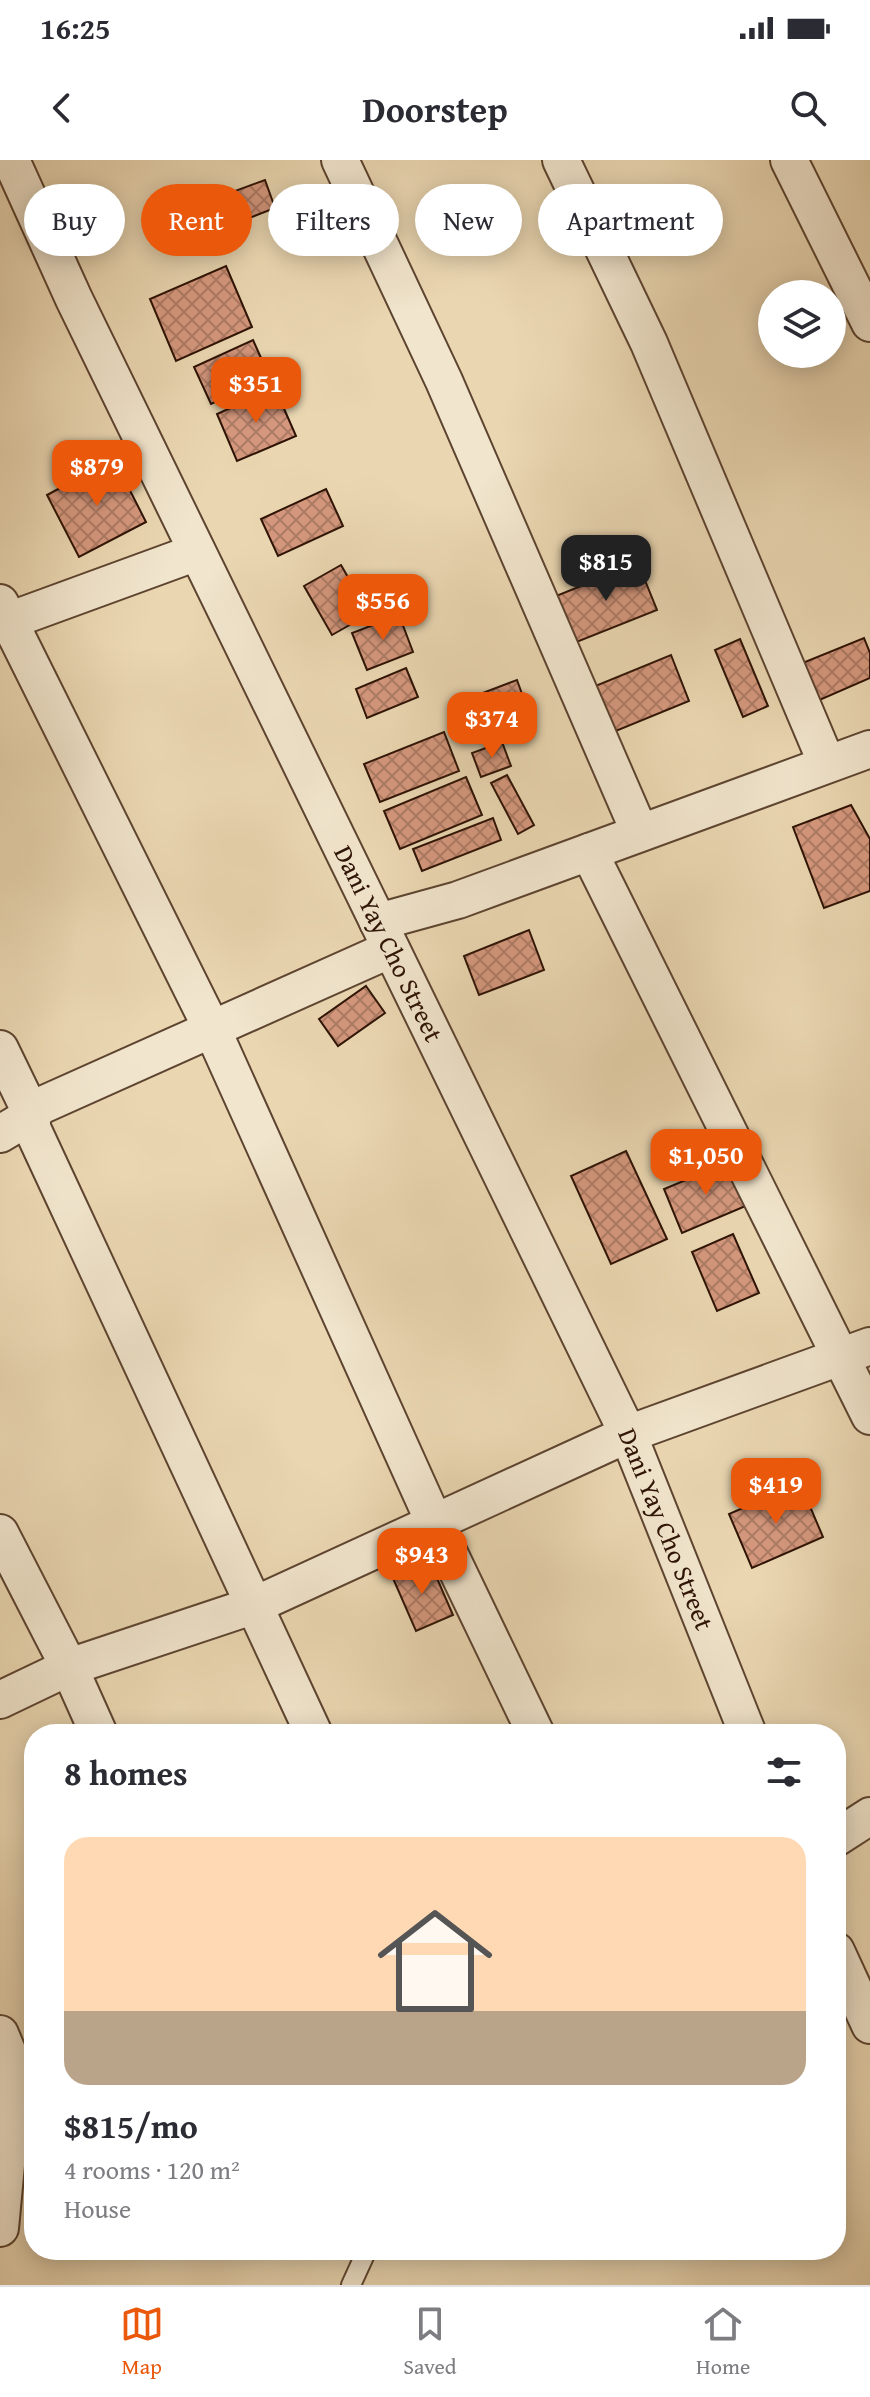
<!DOCTYPE html>
<meta charset="utf-8">
<style>
body{margin:0;font-family:"Gentium Book Plus",serif;background:#f2f2f3;color:#2b2b33;height:100vh;display:flex;flex-direction:column;font-size:30px;white-space:nowrap}
*{box-sizing:border-box;margin:0}
p{font-size:26px;color:#7c7c81}
.icon{flex:none;width:44px;height:44px;fill:none;stroke:currentColor;stroke-width:2;stroke-linecap:round;stroke-linejoin:round}
.map{position:relative;flex:1;overflow:hidden}
.drawer{position:absolute;left:24px;top:1564px;width:822px;height:536px;display:flex;flex-direction:column;background:#fff;border-radius:32px;box-shadow:0 4px 20px #0003}
.drawer>*{flex:none}
.hud{position:absolute;left:24px;top:24px;width:822px;height:72px;display:flex;gap:16px}
.fabs{position:absolute;left:758px;top:120px;display:grid;gap:16px}
.fabs a{display:grid;place-items:center;width:88px;height:88px;border-radius:50%;background:#fff;box-shadow:0 4px 20px #0003;font-size:40px}
.price{position:absolute;translate:-50% -68px;padding:0 18px;border-radius:16px;background:#ea580c;color:#fff;font-size:26px;line-height:52px;filter:drop-shadow(0 2px 4px #0008)}
.price::after{content:'';position:absolute;left:50%;top:48px;width:24px;height:18px;margin-left:-12px;background:inherit;clip-path:polygon(0 0,100% 0,50% 100%)}
.price.selected{background:#222;color:#fff}
ul{padding:0;list-style:none}
li{display:grid;align-content:center;gap:16px;height:424px;padding:0 40px}
li+li{border-top:2px solid #e1e1e2}
li span{display:grid;place-items:center;height:248px;border-radius:24px;color:#555}
li>.icon{margin-inline-start:auto}
span .icon{width:144px;height:144px;fill:#fffc;stroke-width:1}
li b{font-size:34px}
h2{display:flex;justify-content:space-between;align-items:center;height:96px;padding:0 40px;font-size:34px}
.chip{padding:0 28px;border-radius:36px;background:#fff;box-shadow:0 4px 20px #0003;font-size:28px;line-height:72px}
.chip.selected{background:#ea580c;color:#fff}
.status{display:flex;justify-content:space-between;align-items:center;height:56px;padding:0 40px;background:#fff;direction:ltr}
.status svg{height:22px;fill:currentColor}
header{display:flex;justify-content:space-between;align-items:center;height:104px;padding:0 40px;background:#fff;font-size:36px;font-weight:700}
.tabs{display:flex;justify-content:space-around;align-items:center;height:112px;border-top:2px solid #e1e1e2;background:#fff;font-size:22px;color:#7c7c81}
.tabs a{display:grid;justify-items:center;gap:4px}
.tabs .selected{color:#ea580c}
.map>svg:first-child{display:block}
.building{fill:url(#building-cross-hatch);stroke:#2e1305;stroke-width:2}
.lines{fill:none;stroke-linecap:round;stroke-linejoin:round}
.lane-casing{stroke:#5d4430;stroke-width:22}
.street-casing{stroke:#5d4430;stroke-width:40}
.lane{stroke:#f1e5cd;stroke-width:18}
.street{stroke:#f1e5cd;stroke-width:36}
.labels{text-anchor:middle;stroke-width:8;stroke-linejoin:round;paint-order:stroke}
.street-label{font-size:26px;fill:#2e1305;stroke:#f1e5cd}
</style>
<div class="status"><b>16:25</b><svg viewBox="0 0 49 12"><path d="M0 12V9h3v3zM5 12V6h3v6zM10 12V3h3v9zM15 12V0h3v12zM26 1h20v11H26zM47 4h2v5h-2z"/></svg></div>
<header><svg class="icon" aria-label="back" viewBox="0 0 24 24"><path d="M15 5l-7 7 7 7"/></svg>Doorstep<svg class="icon" aria-label="search" viewBox="0 0 24 24"><circle cx="10" cy="10" r="6"/><path d="M15 15l6 6"/></svg></header>
<div class="map">
<svg width="870" height="2125" viewBox="0 0 870 2125">
<defs>
<pattern id="building-cross-hatch" width="8" height="8" patternUnits="userSpaceOnUse" patternTransform="scale(2)"><rect width="8" height="8" fill="#d5987e"/><path d="M0 0l8 8M0 8l8-8" fill="none" stroke="#ad7b65"/></pattern>
</defs>
<rect width="100%" height="100%" fill="#ead7b2"/>
<filter id="stains"><feTurbulence type="fractalNoise" baseFrequency=".0025" numOctaves="4"/><feColorMatrix values="0 0 0 0 .2 0 0 0 0 .09 0 0 0 0 .02 0 0 0 .5 -.17"/></filter>
<radialGradient id="worn" r=".72"><stop offset=".6" stop-color="#630" stop-opacity="0"/><stop offset="1" stop-color="#630" stop-opacity=".3"/></radialGradient>
<g class="building">
<polygon points="265,20 275,48 234,64 224,35"/>
<polygon points="226,106 252,167 176,201 150,139"/>
<polygon points="253,180 270,218 211,244 194,207"/>
<polygon points="275,228 296,276 237,301 217,254"/>
<polygon points="114,299 146,362 79,397 47,335"/>
<polygon points="326,329 343,366 278,396 261,359"/>
<polygon points="638,403 657,450 574,483 556,436"/>
<polygon points="341,405 369,454 332,475 304,426"/>
<polygon points="399,455 413,492 367,510 352,473"/>
<polygon points="864,478 870,493 870,518 815,542 800,504"/>
<polygon points="740,479 768,546 743,557 715,490"/>
<polygon points="671,495 689,541 606,575 588,529"/>
<polygon points="406,508 418,537 367,558 356,529"/>
<polygon points="517,520 531,559 474,581 459,542"/>
<polygon points="444,572 459,611 380,642 364,604"/>
<polygon points="502,582 511,606 481,617 472,593"/>
<polygon points="507,615 534,665 518,674 491,623"/>
<polygon points="466,617 482,655 400,689 384,651"/>
<polygon points="851,645 870,679 870,731 824,748 793,667"/>
<polygon points="493,658 501,680 422,711 413,689"/>
<polygon points="529,770 544,810 479,835 464,796"/>
<polygon points="366,826 385,853 338,886 319,859"/>
<polygon points="626,991 667,1079 611,1104 571,1016"/>
<polygon points="729,1002 748,1045 682,1073 664,1029"/>
<polygon points="733,1074 759,1133 717,1151 692,1092"/>
<polygon points="800,1323 823,1377 752,1408 729,1354"/>
<polygon points="429,1400 453,1455 416,1471 392,1416"/>
</g>
<g class="lines">
<defs>
<polyline id="lane" points="351,2125 367,2090"/>
<g id="street">
<path id="s1" d="M11,0l63,139 554,1135 120,300"/>
<polyline points="340,0 444,221 640,673"/>
<polyline points="561,0 649,183 827,604"/>
<polyline points="789,0 870,163"/>
<polyline points="0,443 212,869 435,1364 536,1574"/>
<polyline points="0,464 197,392"/>
<polyline points="589,692 870,1256"/>
<polyline points="378,762 458,740 870,589"/>
<polyline points="0,889 32,955 0,974"/>
<polyline points="0,1373 69,1507 99,1574"/>
<polyline points="0,1540 69,1507 255,1445 628,1274 870,1186"/>
<polyline points="314,1574 32,968 32,955 40,946 391,789"/>
<polyline points="836,1678 870,1656"/>
<polyline points="836,1791 870,1865"/>
<polyline points="0,1874 15,1910 0,2068"/>
</g>
</defs>
<use href="#lane" class="lane-casing"/>
<use href="#street" class="street-casing"/>
<use href="#lane" class="lane"/>
<use href="#street" class="street"/>
</g>
<g class="labels">
<g class="street-label">
<text dy="9" stroke="none"><textPath href="#s1" startOffset="870">Dani Yay Cho Street</textPath></text>
<text dy="9" stroke="none"><textPath href="#s1" startOffset="1518">Dani Yay Cho Street</textPath></text>
</g>
</g>
<rect width="100%" height="100%" filter="url(#stains)"/>
<rect width="100%" height="100%" fill="url(#worn)"/>
</svg>
<div class="fabs">
<a><svg class="icon" aria-label="layers" viewBox="0 0 24 24"><path d="M12 4l9 5-9 5-9-5zM3 14l9 5 9-5"/></svg></a>
</div>
<b class="price" style="left:256px;top:265px">$351</b>
<b class="price" style="left:97px;top:348px">$879</b>
<b class="price selected" style="left:606px;top:443px">$815</b>
<b class="price" style="left:383px;top:482px">$556</b>
<b class="price" style="left:492px;top:600px">$374</b>
<b class="price" style="left:706px;top:1037px">$1,050</b>
<b class="price" style="left:776px;top:1366px">$419</b>
<b class="price" style="left:422px;top:1436px">$943</b>
<div class="hud">
<a class="chip">Buy</a>
<a class="chip selected">Rent</a>
<a class="chip">Filters</a>
<a class="chip">New</a>
<a class="chip">Apartment</a>
</div>
<section class="drawer">
<h2>8 homes<svg class="icon" aria-label="filters" viewBox="0 0 24 24"><path d="M4 7h16M4 17h16"/><circle cx="9" cy="7" r="2"/><circle cx="15" cy="17" r="2"/></svg></h2>
<ul>
<li><span style="background:linear-gradient(#ffd9b3 70%,#b9a48a 0)"><svg class="icon" aria-label="home" viewBox="0 0 24 24"><path d="M3 11l9-7 9 7M6 9v11h12V9"/></svg></span><div><b>$815/mo</b><p>4 rooms · 120 m²</p><p>House</p></div></li>
</ul>
</section>
</div>
<nav class="tabs">
<a class="selected"><svg class="icon" aria-label="map" viewBox="0 0 24 24"><path d="M3 6l6-2 6 2 6-2v14l-6 2-6-2-6 2zM9 4v14M15 6v14"/></svg>Map</a>
<a><svg class="icon" aria-label="saved" viewBox="0 0 24 24"><path d="M7 4h10v16l-5-4-5 4z"/></svg>Saved</a>
<a><svg class="icon" aria-label="home" viewBox="0 0 24 24"><path d="M3 11l9-7 9 7M6 9v11h12V9"/></svg>Home</a>
</nav>
